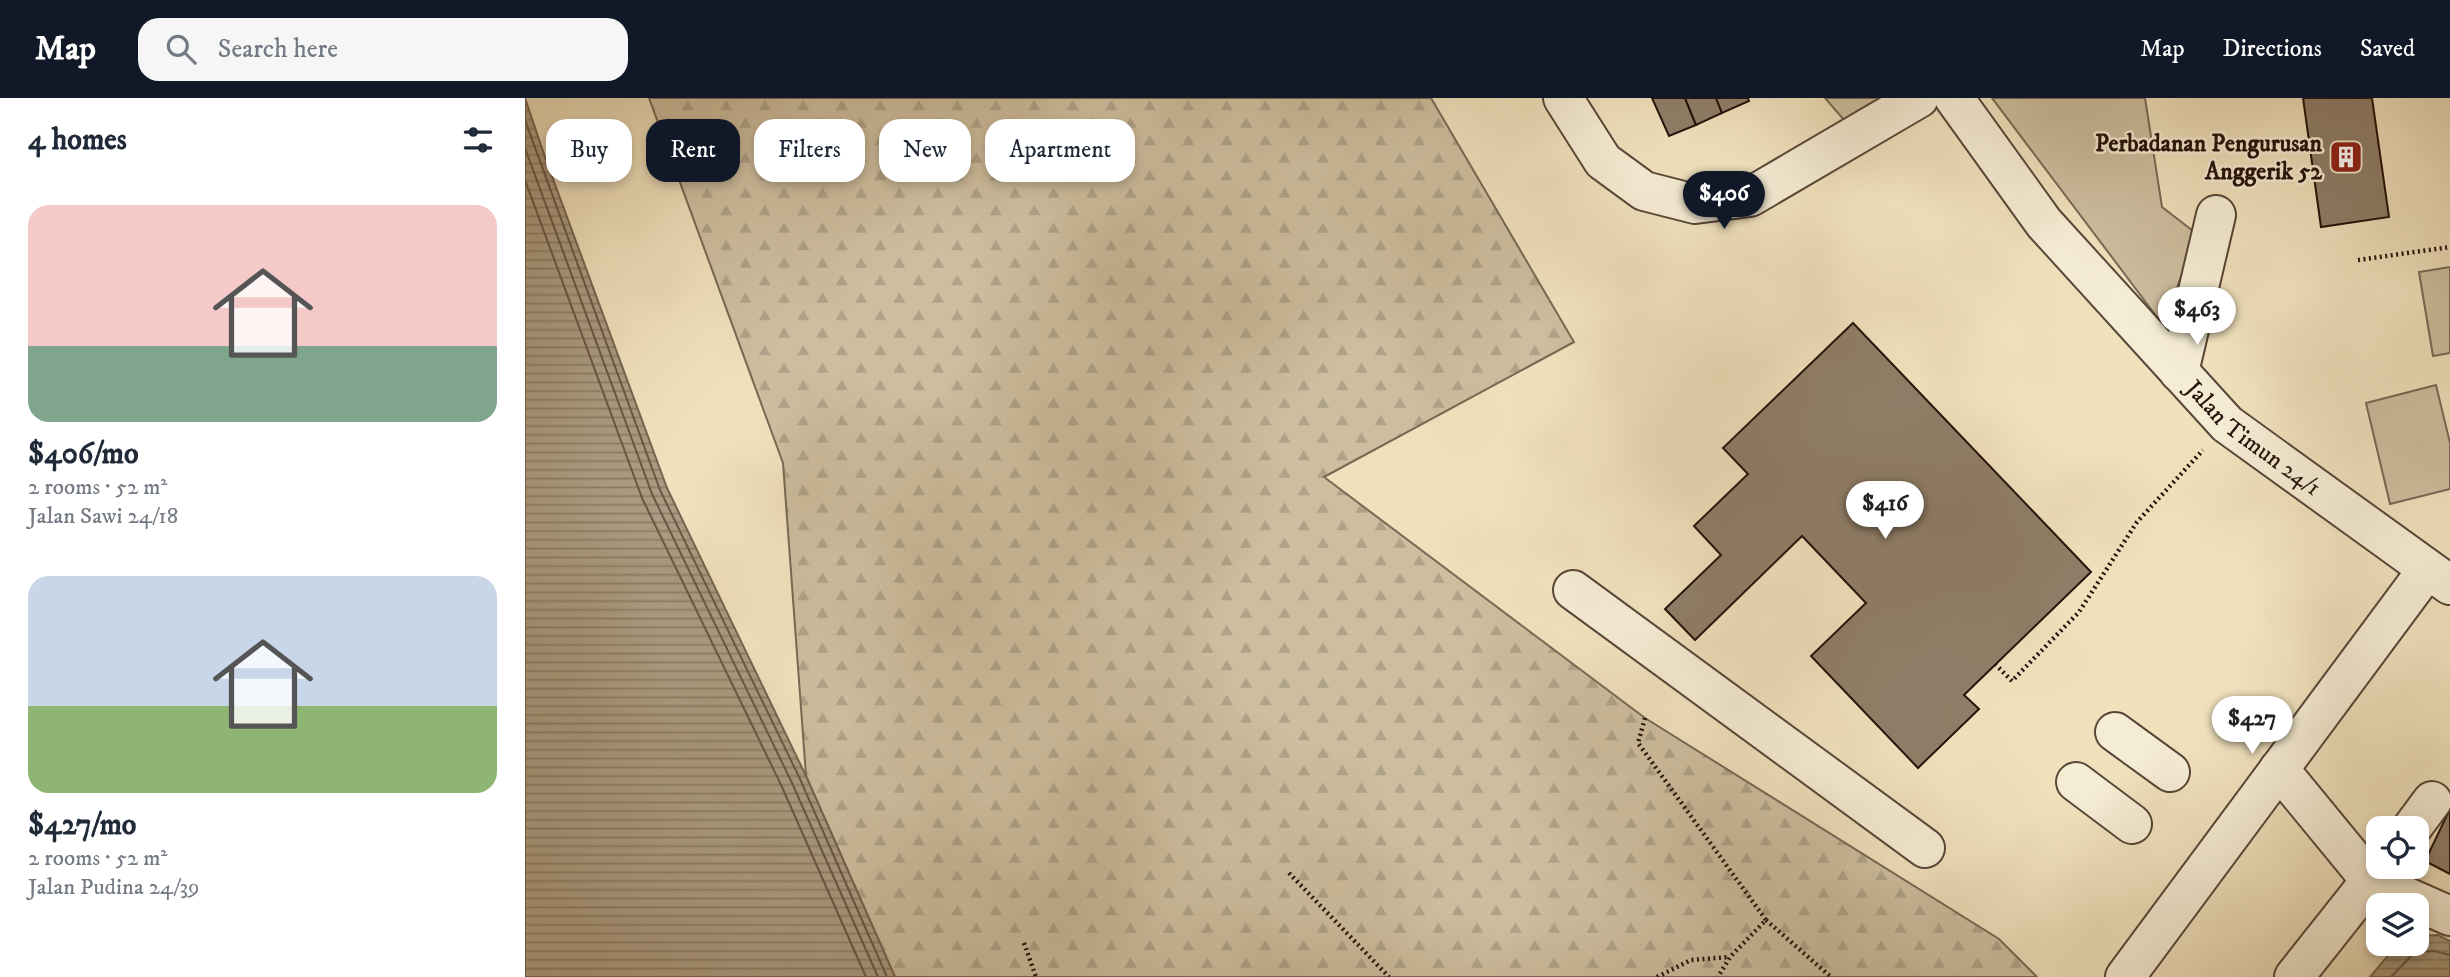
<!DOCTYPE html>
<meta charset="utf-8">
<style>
body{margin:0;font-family:"IM FELL DW Pica",serif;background:#f6f6f7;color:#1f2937;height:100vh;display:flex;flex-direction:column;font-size:26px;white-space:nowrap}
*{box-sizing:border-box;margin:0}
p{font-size:23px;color:#747a83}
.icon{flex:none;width:38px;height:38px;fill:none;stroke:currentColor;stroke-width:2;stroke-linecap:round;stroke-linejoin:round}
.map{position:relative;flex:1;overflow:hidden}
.details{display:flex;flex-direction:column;background:#fff;width:525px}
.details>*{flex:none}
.guide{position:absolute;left:21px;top:21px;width:665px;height:63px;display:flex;gap:14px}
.tools{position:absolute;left:1841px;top:718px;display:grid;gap:14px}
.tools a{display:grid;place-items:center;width:63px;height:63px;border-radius:14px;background:#fff;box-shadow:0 4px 10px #0003;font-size:35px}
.price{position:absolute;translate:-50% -60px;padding:0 16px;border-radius:24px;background:#fff;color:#222;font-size:23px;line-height:46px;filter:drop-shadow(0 2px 4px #0008)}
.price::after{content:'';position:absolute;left:50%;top:42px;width:21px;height:16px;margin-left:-10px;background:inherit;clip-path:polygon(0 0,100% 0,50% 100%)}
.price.current{background:#111827;color:#fff}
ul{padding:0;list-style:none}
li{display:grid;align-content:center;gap:14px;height:371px;padding:0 28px}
li span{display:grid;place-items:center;height:217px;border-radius:21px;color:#555}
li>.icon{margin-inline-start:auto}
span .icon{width:126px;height:126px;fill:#fffc;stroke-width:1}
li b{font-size:30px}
h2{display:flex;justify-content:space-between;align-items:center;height:84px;padding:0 28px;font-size:30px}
.chip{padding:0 24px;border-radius:21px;background:#fff;box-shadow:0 4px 10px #0003;font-size:24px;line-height:63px}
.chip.current{background:#111827;color:#fff}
header{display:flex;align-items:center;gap:42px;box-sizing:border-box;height:98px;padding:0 35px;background:#111827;color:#fff}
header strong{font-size:33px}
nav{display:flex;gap:38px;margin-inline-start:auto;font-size:24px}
.search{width:490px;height:63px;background:#f6f6f7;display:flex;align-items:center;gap:18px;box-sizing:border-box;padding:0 24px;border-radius:21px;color:#747a83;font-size:26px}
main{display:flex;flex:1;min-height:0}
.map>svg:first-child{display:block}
.green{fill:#cdbe9f;stroke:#796855;stroke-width:2}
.forest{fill:url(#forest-firs);stroke:#796855;stroke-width:2}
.water{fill:url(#water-rules);stroke:#756451;stroke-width:2}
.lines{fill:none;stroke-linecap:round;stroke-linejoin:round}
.shore{stroke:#685646;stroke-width:2}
.building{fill:#8f7e68;stroke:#25120b;stroke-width:2}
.minor-casing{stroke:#584638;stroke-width:42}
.path{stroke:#25120b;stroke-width:4.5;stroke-dasharray:2 3.5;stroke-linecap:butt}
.minor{stroke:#f5ecd4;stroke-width:38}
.labels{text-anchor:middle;stroke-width:5;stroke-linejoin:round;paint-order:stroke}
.poi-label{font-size:24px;font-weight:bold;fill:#25120b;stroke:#f5ecd4;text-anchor:end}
.street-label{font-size:24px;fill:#25120b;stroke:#f5ecd4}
</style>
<header>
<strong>Map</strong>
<div class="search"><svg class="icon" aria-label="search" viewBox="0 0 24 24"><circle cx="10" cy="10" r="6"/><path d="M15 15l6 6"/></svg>Search here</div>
<nav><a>Map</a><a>Directions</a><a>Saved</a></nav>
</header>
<main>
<section class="details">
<h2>4 homes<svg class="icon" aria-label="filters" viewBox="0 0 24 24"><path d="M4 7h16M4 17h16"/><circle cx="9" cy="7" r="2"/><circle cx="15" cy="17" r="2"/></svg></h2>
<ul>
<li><span style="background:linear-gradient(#f6c9c9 65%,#7fa58c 0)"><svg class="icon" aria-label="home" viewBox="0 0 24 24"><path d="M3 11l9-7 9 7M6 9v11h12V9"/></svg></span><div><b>$406/mo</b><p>2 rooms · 52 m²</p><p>Jalan Sawi 24/18</p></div></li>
<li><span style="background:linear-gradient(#c9d6e8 60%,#8fb573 0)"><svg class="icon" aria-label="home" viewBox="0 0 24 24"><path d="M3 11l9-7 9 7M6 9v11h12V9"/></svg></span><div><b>$427/mo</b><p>2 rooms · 52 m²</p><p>Jalan Pudina 24/39</p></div></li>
</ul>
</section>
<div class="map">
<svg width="1925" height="879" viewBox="0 0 1925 879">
<defs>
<pattern id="forest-firs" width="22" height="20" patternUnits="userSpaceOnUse" patternTransform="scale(1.75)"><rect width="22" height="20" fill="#cdbe9f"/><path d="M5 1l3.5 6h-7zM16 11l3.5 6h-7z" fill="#b0a288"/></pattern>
<pattern id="water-rules" width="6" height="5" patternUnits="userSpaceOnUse" patternTransform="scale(1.75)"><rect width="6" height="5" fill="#ab9b80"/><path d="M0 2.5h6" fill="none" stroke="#8b7d67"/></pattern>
</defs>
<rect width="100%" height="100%" fill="#f0e1bd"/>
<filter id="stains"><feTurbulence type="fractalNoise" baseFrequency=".00286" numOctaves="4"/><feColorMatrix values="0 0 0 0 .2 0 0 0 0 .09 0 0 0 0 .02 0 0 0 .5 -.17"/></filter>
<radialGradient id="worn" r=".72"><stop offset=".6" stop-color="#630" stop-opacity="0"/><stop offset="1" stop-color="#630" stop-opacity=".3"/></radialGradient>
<g class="green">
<polygon points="1300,0 1366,0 1319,22"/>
<polygon points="1467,0 1620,0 1637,109 1672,136 1638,227"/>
<polygon points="1925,169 1925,255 1908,258 1894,174"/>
<polygon points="1911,287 1925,345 1925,391 1865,406 1841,305"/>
</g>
<polygon class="forest" points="124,0 906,0 1049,244 799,379 1120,620 1474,841 1512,879 370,879 281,678 258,365"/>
<g class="water">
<polygon points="0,0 21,62 142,390 281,678 370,879 0,879"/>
<path d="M1913,837l12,6v36h-80c15,-17 23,-34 47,-34v-7z"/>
</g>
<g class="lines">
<g class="shore">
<polyline points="0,22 135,392 275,681 362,879"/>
<polyline points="0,50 127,396 267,685 353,879"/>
<polyline points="0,82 117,400 257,689 341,879"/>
<polyline points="1866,879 1890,854 1910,853 1925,857"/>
</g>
</g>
<g class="building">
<polygon points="1127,0 1160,0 1171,27 1144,38"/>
<polygon points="1160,0 1191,0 1197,15 1171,27"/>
<polygon points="1191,0 1223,0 1224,3 1197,15"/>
<polygon points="1778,0 1847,0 1864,119 1796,129"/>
<polygon points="1328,225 1566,474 1439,597 1454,611 1393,670 1286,558 1341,505 1277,438 1170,542 1140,511 1196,457 1169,428 1223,376 1198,350"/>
<polygon points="1925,711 1925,776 1900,763"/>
</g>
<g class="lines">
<defs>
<g id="minor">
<polyline points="1038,0 1078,63 1119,93 1170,106 1225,99 1394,0"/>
<path id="s1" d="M1429,0l90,125 183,201 223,161"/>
<polyline points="1654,274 1691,117"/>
<polyline points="1048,492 1400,750"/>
<polyline points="1590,634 1645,674"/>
<polyline points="1754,671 1846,783 1925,818"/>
<polyline points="1551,684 1607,726"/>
<polyline points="1887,730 1907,703"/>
<polyline points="1600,879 1902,472"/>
<polyline points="1769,879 1857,768"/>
</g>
</defs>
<use href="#minor" class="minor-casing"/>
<g class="path">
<polyline points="1833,162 1925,149"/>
<polyline points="1470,566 1487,583 1554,514 1612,424 1678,352"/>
<polyline points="1120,620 1113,645 1241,822 1205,859 1193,879"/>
<polyline points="764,775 864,879"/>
<polyline points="1241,822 1306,879"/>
<polyline points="499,845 511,879"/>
<polyline points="1132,879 1166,862 1204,859"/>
</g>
<use href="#minor" class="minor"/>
</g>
<defs>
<symbol id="building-square" viewBox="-11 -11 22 22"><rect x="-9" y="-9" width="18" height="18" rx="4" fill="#8f2418" stroke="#f5ecd4"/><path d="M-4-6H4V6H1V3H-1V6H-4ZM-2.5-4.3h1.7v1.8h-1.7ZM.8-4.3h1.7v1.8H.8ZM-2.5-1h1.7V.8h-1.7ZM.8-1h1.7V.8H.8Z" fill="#fff"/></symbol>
</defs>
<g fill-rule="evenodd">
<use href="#building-square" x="1802" y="40" width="38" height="38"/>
</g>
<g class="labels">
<g class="poi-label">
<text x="1797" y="53">Perbadanan Pengurusan<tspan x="1797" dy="28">Anggerik 52</tspan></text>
</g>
<g class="street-label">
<text dy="8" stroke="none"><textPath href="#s1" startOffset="455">Jalan Timun 24/1</textPath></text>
</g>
</g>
<rect width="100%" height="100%" filter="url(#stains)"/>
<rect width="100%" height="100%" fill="url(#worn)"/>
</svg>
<div class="tools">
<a><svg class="icon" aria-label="locate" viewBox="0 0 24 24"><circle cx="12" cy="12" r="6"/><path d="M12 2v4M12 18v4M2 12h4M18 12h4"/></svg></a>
<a><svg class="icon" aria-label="layers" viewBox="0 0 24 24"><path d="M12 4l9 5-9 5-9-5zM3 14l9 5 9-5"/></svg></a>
</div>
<b class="price current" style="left:1199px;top:133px">$406</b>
<b class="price" style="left:1672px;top:249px">$463</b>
<b class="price" style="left:1360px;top:443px">$416</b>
<b class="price" style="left:1727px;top:658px">$427</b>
<div class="guide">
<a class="chip">Buy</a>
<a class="chip current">Rent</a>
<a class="chip">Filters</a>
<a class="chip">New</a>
<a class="chip">Apartment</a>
</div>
</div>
</main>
